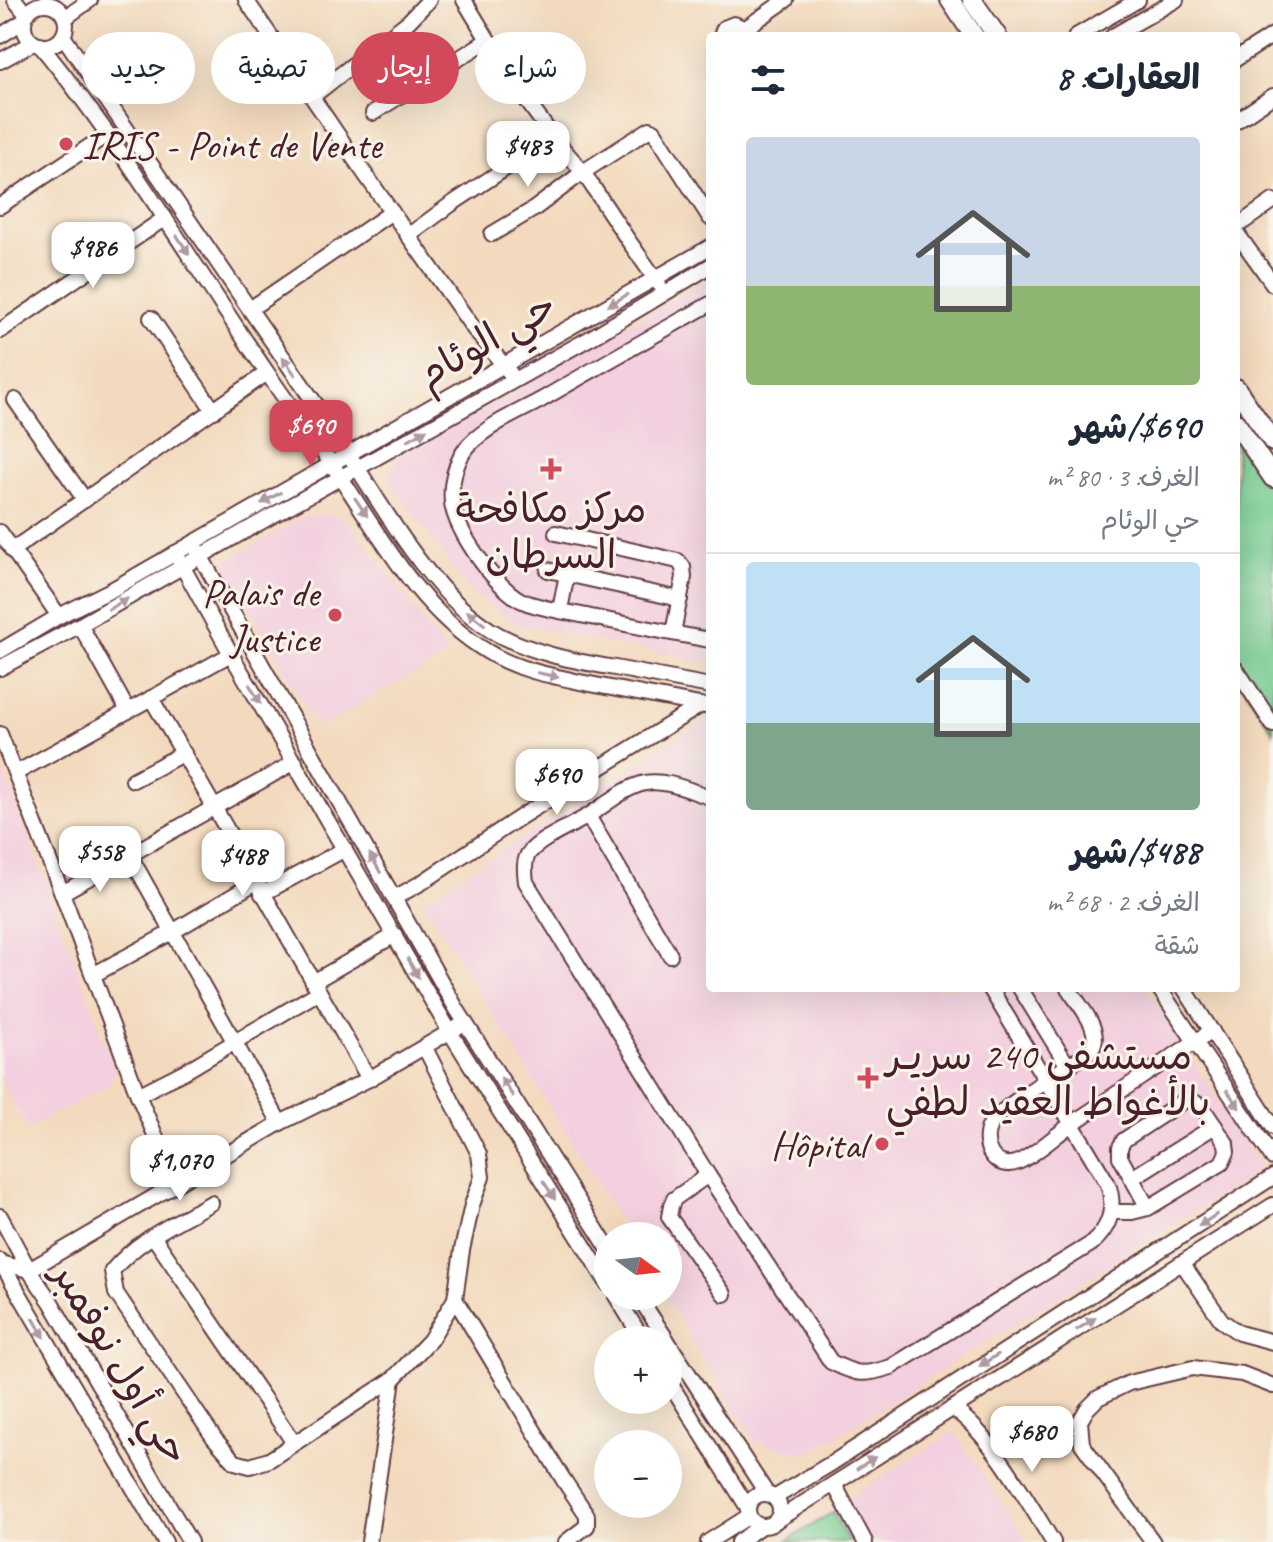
<!DOCTYPE html>
<html lang="ar">
<meta charset="utf-8">
<style>
body{margin:0;font-family:Caveat,"Playpen Sans Arabic",sans-serif;background:#f6f6f7;color:#1f2937;direction:rtl;height:100vh;display:flex;flex-direction:column;font-size:30px;white-space:nowrap}
*{box-sizing:border-box;margin:0}
p{font-size:26px;color:#747a83}
.icon{flex:none;width:44px;height:44px;fill:none;stroke:currentColor;stroke-width:2;stroke-linecap:round;stroke-linejoin:round}
.map{position:relative;flex:1;overflow:hidden;direction:ltr}
.details{position:absolute;left:706px;top:32px;width:534px;height:960px;display:flex;flex-direction:column;background:#fff;border-radius:8px;box-shadow:0 8px 32px #0002;direction:rtl}
.details>*{flex:none}
.top-card{position:absolute;left:24px;top:32px;width:562px;height:72px;direction:rtl;display:flex;gap:16px}
.needle{width:52px;rotate:105deg}
.controls{position:absolute;left:594px;top:1222px;display:grid;gap:16px}
.controls a{display:grid;place-items:center;width:88px;height:88px;border-radius:50%;background:#fff;box-shadow:0 8px 32px #0002;font-size:40px}
.price{position:absolute;translate:-50% -68px;padding:0 18px;border-radius:16px;background:#fff;color:#222;font-size:26px;line-height:52px;filter:drop-shadow(0 2px 4px #0008)}
.price::after{content:'';position:absolute;left:50%;top:48px;width:24px;height:18px;margin-left:-12px;background:inherit;clip-path:polygon(0 0,100% 0,50% 100%)}
.price.on{background:#d1495b;color:#fff}
ul{padding:0;list-style:none}
li{display:grid;align-content:center;gap:16px;height:424px;padding:0 40px}
li+li{border-top:2px solid #e0e1e3}
li span{display:grid;place-items:center;height:248px;border-radius:8px;color:#555}
li>.icon{margin-inline-start:auto}
span .icon{width:144px;height:144px;fill:#fffc;stroke-width:1}
li b{font-size:34px}
h2{display:flex;justify-content:space-between;align-items:center;height:96px;padding:0 40px;font-size:34px}
.chip{padding:0 28px;border-radius:36px;background:#fff;box-shadow:0 8px 32px #0002;font-size:28px;line-height:72px}
.chip.on{background:#d1495b;color:#fff}
.map>svg:first-child{display:block}
.built{fill:#f3cfdf}
.green{fill:#72cb91;stroke:#5e755e;stroke-width:2}
.lines{fill:none;stroke-linecap:round;stroke-linejoin:round}
.minor-casing{stroke:#633b41;stroke-width:18}
.major-casing{stroke:#633b41;stroke-width:22}
.minor{stroke:#fff;stroke-width:14}
.major{stroke:#fff;stroke-width:18}
.oneway{fill:#ae9aa0}
.poi-dot{fill:#d1495b;stroke:#f7f3e8;stroke-width:3}
.labels{text-anchor:middle;stroke-width:6;stroke-linejoin:round;paint-order:stroke}
.poi-label{font-size:40px;fill:#4a1f2b;stroke:#f7f3e8;text-anchor:start}
.street-label{font-size:40px;fill:#4a1f2b;stroke:#f7f3e8}
</style>
<div class="map">
<svg width="1273" height="1542" viewBox="0 0 1273 1542">
<rect width="100%" height="100%" fill="#f7f3e8"/>
<filter id="ink" filterUnits="userSpaceOnUse"><feTurbulence type="fractalNoise" baseFrequency=".0125" numOctaves="2"/><feDisplacementMap in="SourceGraphic" scale="16" xChannelSelector="R" yChannelSelector="G"/><feConvolveMatrix kernelMatrix="1 2 1 2 8 2 1 2 1" color-interpolation-filters="sRGB"/></filter>
<filter id="wash" filterUnits="userSpaceOnUse"><feTurbulence type="fractalNoise" baseFrequency=".006" numOctaves="4" result="noise"/><feDisplacementMap in="SourceGraphic" scale="32" xChannelSelector="R" yChannelSelector="G"/><feGaussianBlur stdDeviation="1.8" result="paint"/><feColorMatrix in="noise" values="0 0 0 0 0 0 0 0 0 0 0 0 0 0 0 0 0 1.4 0 .05"/><feComposite in="paint" operator="in"/></filter>
<g filter="url(#wash)">
<rect width="100%" height="100%" fill="#f3dabe"/>
<g class="built">
<polygon points="710,278 710,663 516,624 471,593 388,480 397,458"/>
<polygon points="325,514 336,516 350,523 447,653 442,658 318,728 223,563 302,517"/>
<polygon points="708,719 710,719 710,988 1146,988 1262,1169 808,1454 755,1442 665,1296 668,1296 668,1236 629,1236 423,901"/>
<polygon points="0,762 115,1070 110,1084 28,1128 0,1080"/>
<polygon points="954,1431 1028,1542 780,1542"/>
</g>
<g class="green">
<polygon points="1236,437 1273,493 1273,732 1236,674"/>
<polygon points="833,1512 849,1542 786,1542"/>
</g>
</g>
<g filter="url(#ink)">
<g class="lines">
<defs>
<g id="minor">
<polyline points="15,0 26,14"/>
<polyline points="246,0 346,147 474,329 510,373"/>
<polyline points="464,0 516,86 553,137 583,172 628,240 659,284"/>
<circle cx="45" cy="25" r="21"/>
<polyline points="65,18 90,0"/>
<polyline points="743,30 786,0"/>
<polyline points="0,36 24,21"/>
<path d="M63,36c88,130 177,260 267,389 45,67 97,171 169,210 36,19 76,26 116,33 32,6 63,12 95,18"/>
<polyline points="721,36 724,28 734,24 741,27 744,36"/>
<polyline points="1076,36 1138,0"/>
<polyline points="1113,36 1176,0"/>
<path d="M40,45c85,103 152,219 228,329 20,30 42,59 63,89 45,65 86,147 157,189 29,18 64,24 97,31 42,8 83,16 125,24"/>
<polyline points="1236,59 1273,35"/>
<polyline points="0,61 33,43"/>
<polyline points="313,96 409,21 429,0"/>
<polyline points="373,113 488,40"/>
<polyline points="1236,121 1273,96"/>
<polyline points="0,206 108,134"/>
<polyline points="1236,227 1273,201"/>
<polyline points="1236,232 1273,284"/>
<polyline points="492,234 534,209 583,172 650,129 654,131 710,218"/>
<polyline points="408,236 450,205 553,137"/>
<path d="M710,304c-57,32 -113,63 -169,96 -24,13 -53,25 -72,45 -13,14 -19,38 -17,57 2,28 47,91 73,100 21,8 44,10 66,15 39,8 79,16 119,23"/>
<polyline points="250,309 392,212"/>
<polyline points="151,318 214,411"/>
<polyline points="0,331 165,218"/>
<polyline points="15,400 85,500"/>
<polyline points="0,532 59,616"/>
<polyline points="556,533 678,561 683,567 684,577 673,633"/>
<polyline points="193,543 456,1008 608,1248"/>
<polyline points="12,550 267,373"/>
<polyline points="175,553 231,654 450,1032 608,1284"/>
<polyline points="548,570 680,599"/>
<polyline points="560,610 567,574"/>
<polyline points="80,625 128,711"/>
<polyline points="0,651 59,616 113,589 710,247"/>
<polyline points="0,668 80,625 245,531 592,337 710,266"/>
<polyline points="1236,669 1273,725"/>
<path d="M151,698c74,126 145,254 218,381"/>
<polyline points="0,734 62,893 295,762"/>
<polyline points="16,773 231,654"/>
<polyline points="133,780 184,753"/>
<path d="M710,797c-20,-6 -44,-18 -65,-14 -22,5 -40,23 -59,34 -16,10 -45,21 -57,36 -6,8 -4,20 -3,29l182,293 123,187c26,13 32,14 60,5l200,-123c19,-16 25,-36 17,-60l-118,-196"/>
<polyline points="588,816 670,955"/>
<polyline points="130,856 280,1123"/>
<polyline points="62,893 138,1095 176,1184 280,1123 369,1079 458,1027"/>
<polyline points="262,894 345,849"/>
<polyline points="394,898 421,883 522,816 701,705"/>
<polyline points="93,975 174,931 256,882"/>
<polyline points="313,982 395,935"/>
<path d="M1020,988l48,78c7,-5 16,-9 22,-15 16,-18 -12,-47 -22,-63"/>
<polyline points="1159,988 1273,1158"/>
<polyline points="1184,988 1273,1127"/>
<path d="M1068,1066c-17,11 -70,44 -78,59 -10,19 4,47 28,37 16,-6 39,-28 55,-39 46,-31 92,-62 139,-92"/>
<polyline points="138,1095 189,1069 319,992"/>
<polyline points="708,1175 674,1199 671,1206 669,1217 724,1294"/>
<polyline points="1132,1178 1215,1126"/>
<path d="M211,1203c-34,19 -74,37 -99,68l4,22 98,145 21,24 15,4 19,-6 124,-81 37,-39 25,-41 7,-49 10,-45 10,-28 -3,-23 -54,-106"/>
<polyline points="1112,1212 1132,1212 1148,1208 1222,1163 1227,1152 1226,1143 1202,1107 1194,1102 1185,1100 1124,1140 1120,1147 1120,1157 1148,1208"/>
<polyline points="0,1216 29,1270 51,1302 190,1542"/>
<polyline points="153,1236 294,1443"/>
<polyline points="0,1261 165,1542"/>
<polyline points="0,1263 29,1270 176,1184"/>
<polyline points="1182,1263 1222,1321 1239,1333 1273,1342"/>
<polyline points="616,1296 643,1340"/>
<polyline points="638,1296 667,1340"/>
<polyline points="455,1299 563,1479 587,1515 587,1526 566,1542"/>
<polyline points="668,1342 767,1494"/>
<polyline points="668,1380 748,1508"/>
<path d="M952,1408c40,27 75,93 101,134"/>
<polyline points="834,1484 865,1542"/>
<circle cx="764" cy="1510" r="16"/>
<polyline points="774,1498 832,1463 1273,1177"/>
<polyline points="777,1520 1273,1205"/>
<polyline points="369,1542 393,1379"/>
<polyline points="708,1542 749,1516"/>
<polyline points="738,1542 761,1526"/>
<polyline points="1153,1542 1082,1444 1080,1421 1087,1409 1098,1398 1129,1383 1193,1368 1242,1374 1273,1386"/>
</g>
<g id="major">
<polyline points="950,0 974,36"/>
<polyline points="972,0 997,36"/>
<polyline points="1236,388 1273,442"/>
<polyline points="1236,423 1273,478"/>
</g>
</defs>
<use href="#minor" class="minor-casing"/>
<use href="#major" class="major-casing"/>
<use href="#minor" class="minor"/>
<use href="#major" class="major"/>
</g>
<defs><path id="oneway-solid" d="M-6-.8H1V-3.2L6.5 0L1 3.2V.8H-6Z" transform="scale(2)"/></defs>
<g class="oneway">
<use href="#oneway-solid" transform="translate(183 245) rotate(57)"/>
<use href="#oneway-solid" transform="translate(618 300) rotate(149)"/>
<use href="#oneway-solid" transform="translate(289 366) rotate(-125)"/>
<use href="#oneway-solid" transform="translate(417 435) rotate(-29)"/>
<use href="#oneway-solid" transform="translate(271 498) rotate(150)"/>
<use href="#oneway-solid" transform="translate(361 507) rotate(56)"/>
<use href="#oneway-solid" transform="translate(118 604) rotate(-30)"/>
<use href="#oneway-solid" transform="translate(476 618) rotate(-142)"/>
<use href="#oneway-solid" transform="translate(548 675) rotate(12)"/>
<use href="#oneway-solid" transform="translate(255 694) rotate(59)"/>
<use href="#oneway-solid" transform="translate(375 863) rotate(-119)"/>
<use href="#oneway-solid" transform="translate(413 968) rotate(60)"/>
<use href="#oneway-solid" transform="translate(507 1087) rotate(-122)"/>
<use href="#oneway-solid" transform="translate(1233 1099) rotate(56)"/>
<use href="#oneway-solid" transform="translate(549 1190) rotate(57)"/>
<use href="#oneway-solid" transform="translate(1208 1220) rotate(147)"/>
<use href="#oneway-solid" transform="translate(1086 1324) rotate(-32)"/>
<use href="#oneway-solid" transform="translate(39 1328) rotate(60)"/>
<use href="#oneway-solid" transform="translate(989 1360) rotate(148)"/>
<use href="#oneway-solid" transform="translate(866 1463) rotate(-33)"/>
</g>
</g>
<g class="poi-dot">
<circle cx="66" cy="144" r="8"/>
<path d="M547 457h8v8h8v8h-8v8h-8v-8h-8v-8h8z"/>
<circle cx="335" cy="615" r="8"/>
<path d="M864 1066h8v8h8v8h-8v8h-8v-8h-8v-8h8z"/>
<circle cx="882" cy="1144" r="8"/>
</g>
<g class="labels">
<g class="poi-label">
<text x="82" y="158">IRIS - Point de Vente</text>
<text x="551" y="522" text-anchor="middle">مركز مكافحة<tspan x="551" dy="46">السرطان</tspan></text>
<text x="319" y="606" text-anchor="end">Palais de<tspan x="319" dy="46">Justice</tspan></text>
<text x="886" y="1069">مستشفى 240 سريـر<tspan x="886" dy="46">بالأغواط العقيد لطفي</tspan></text>
<text x="866" y="1158" text-anchor="end">Hôpital</text>
</g>
<g class="street-label">
<text transform="translate(486 339) rotate(-30)" y="14">حي الوئام</text>
<text transform="translate(122 1363) rotate(59)" y="14">حي أول نوفمبر</text>
</g>
</g>
</svg>
<div class="controls">
<a><svg class="needle" viewBox="-14 -14 28 28"><path d="M0-13l5 13h-10z" fill="#e53935"/><path d="M0 13l5-13h-10z" fill="#747a83"/></svg></a>
<a>+</a>
<a>−</a>
</div>
<b class="price" style="left:528px;top:189px">$483</b>
<b class="price" style="left:93px;top:290px">$986</b>
<b class="price on" style="left:311px;top:468px">$690</b>
<b class="price" style="left:557px;top:817px">$690</b>
<b class="price" style="left:100px;top:894px">$558</b>
<b class="price" style="left:243px;top:898px">$488</b>
<b class="price" style="left:180px;top:1203px">$1,070</b>
<b class="price" style="left:1032px;top:1474px">$680</b>
<div class="top-card">
<a class="chip">شراء</a>
<a class="chip on">إيجار</a>
<a class="chip">تصفية</a>
<a class="chip">جديد</a>
</div>
<section class="details">
<h2>العقارات: 8<svg class="icon" aria-label="filters" viewBox="0 0 24 24"><path d="M4 7h16M4 17h16"/><circle cx="9" cy="7" r="2"/><circle cx="15" cy="17" r="2"/></svg></h2>
<ul>
<li><span style="background:linear-gradient(#c9d6e8 60%,#8fb573 0)"><svg class="icon" aria-label="home" viewBox="0 0 24 24"><path d="M3 11l9-7 9 7M6 9v11h12V9"/></svg></span><div><b>$690/شهر</b><p>الغرف: 3 · 80 m²</p><p>حي الوئام</p></div></li>
<li><span style="background:linear-gradient(#bfe0f5 65%,#7fa58c 0)"><svg class="icon" aria-label="home" viewBox="0 0 24 24"><path d="M3 11l9-7 9 7M6 9v11h12V9"/></svg></span><div><b>$488/شهر</b><p>الغرف: 2 · 68 m²</p><p>شقة</p></div></li>
</ul>
</section>
</div>
